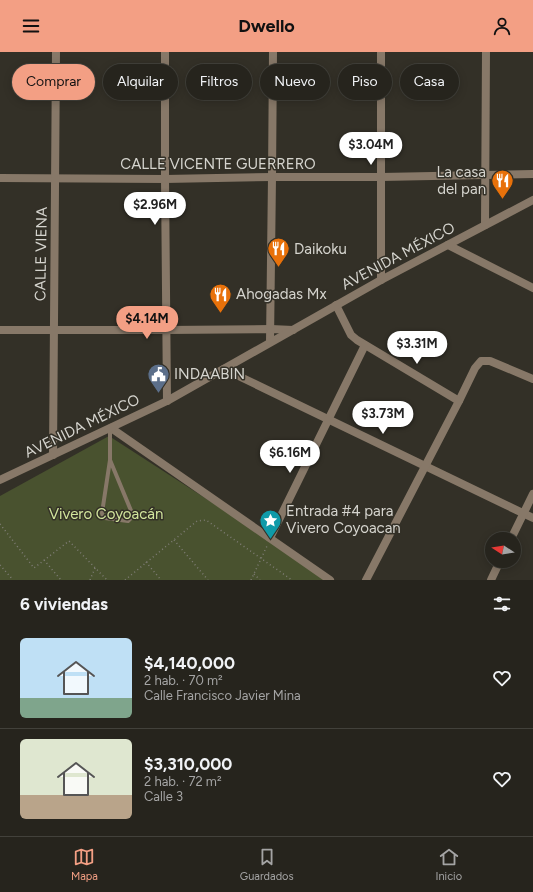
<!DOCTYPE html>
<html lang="es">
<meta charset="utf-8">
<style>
body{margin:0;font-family:Figtree,sans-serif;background:#2e2c26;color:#f1f3f6;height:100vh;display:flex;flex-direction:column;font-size:15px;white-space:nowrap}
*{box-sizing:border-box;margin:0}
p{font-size:13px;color:#a4a4a4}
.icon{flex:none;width:22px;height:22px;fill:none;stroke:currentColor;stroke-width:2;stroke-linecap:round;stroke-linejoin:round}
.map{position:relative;height:528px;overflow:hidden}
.details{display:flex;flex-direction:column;background:#26241d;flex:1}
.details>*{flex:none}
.hud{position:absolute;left:12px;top:12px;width:509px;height:36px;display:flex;gap:8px}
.needle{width:26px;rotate:282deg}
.buttons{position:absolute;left:485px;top:480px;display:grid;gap:8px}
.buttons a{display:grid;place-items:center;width:36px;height:36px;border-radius:50%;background:#26241d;box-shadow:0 2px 10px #0003,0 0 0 1px #42413b;font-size:20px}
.price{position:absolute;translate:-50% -34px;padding:0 9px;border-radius:14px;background:#fff;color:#222;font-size:13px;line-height:26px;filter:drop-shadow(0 1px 2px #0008)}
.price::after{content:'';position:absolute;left:50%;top:24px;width:12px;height:9px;margin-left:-6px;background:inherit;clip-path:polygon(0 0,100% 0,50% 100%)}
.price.active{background:#f39f84;color:#111}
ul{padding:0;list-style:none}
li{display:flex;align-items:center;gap:12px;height:100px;padding:0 20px}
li+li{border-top:1px solid #42413b}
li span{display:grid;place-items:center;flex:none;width:112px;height:80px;border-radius:6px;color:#555}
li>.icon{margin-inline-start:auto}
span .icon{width:48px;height:48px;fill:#fffc;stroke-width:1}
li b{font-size:17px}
h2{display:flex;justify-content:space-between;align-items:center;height:48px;padding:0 20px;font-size:17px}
.pill{padding:0 14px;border-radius:18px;background:#26241d;box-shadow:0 2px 10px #0003,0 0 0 1px #42413b;font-size:14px;line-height:36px}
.pill.active{background:#f39f84;color:#111}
header{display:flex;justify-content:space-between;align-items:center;height:52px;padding:0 20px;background:#f39f84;color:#111;font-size:18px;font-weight:700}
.tabs{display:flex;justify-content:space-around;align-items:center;height:56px;border-top:1px solid #42413b;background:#26241d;font-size:11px;color:#a4a4a4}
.tabs a{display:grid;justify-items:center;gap:2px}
.tabs .active{color:#f39f84}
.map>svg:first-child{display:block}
.green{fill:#49522f}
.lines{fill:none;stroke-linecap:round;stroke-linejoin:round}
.path{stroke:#7f7d75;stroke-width:1.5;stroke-dasharray:1 3;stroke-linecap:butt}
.service{stroke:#877868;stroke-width:4}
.minor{stroke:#877868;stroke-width:8}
.tertiary{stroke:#877868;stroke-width:8}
.labels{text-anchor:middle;stroke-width:3;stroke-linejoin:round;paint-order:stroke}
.street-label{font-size:15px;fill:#d5d4ce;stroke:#333027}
.poi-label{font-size:15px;fill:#d5d4ce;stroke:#333027;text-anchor:start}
.park-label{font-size:15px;fill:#d3e69d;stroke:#333027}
</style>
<header><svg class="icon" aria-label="menu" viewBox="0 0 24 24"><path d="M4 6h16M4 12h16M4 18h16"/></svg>Dwello<svg class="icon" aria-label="person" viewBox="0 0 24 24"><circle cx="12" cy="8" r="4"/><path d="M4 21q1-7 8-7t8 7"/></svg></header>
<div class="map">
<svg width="533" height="528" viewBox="0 0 533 528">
<rect width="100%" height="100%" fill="#333027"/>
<polygon class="green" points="109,384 270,488 325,528 0,528 0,444"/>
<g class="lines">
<g class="path">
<polyline points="0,472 34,516 69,489 107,528"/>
<polyline points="174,488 208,528"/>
<polyline points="44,508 61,528"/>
<polyline points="146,510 161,528"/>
<polyline points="0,513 13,528"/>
<polyline points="254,522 260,528"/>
<polyline points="90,528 95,516"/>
<polyline points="125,528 197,469 206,468 292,528"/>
<polyline points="251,528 267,494"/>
</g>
<polyline class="service" points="110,376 110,408 102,461 103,464 105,466 128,469 131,466 132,461 110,408"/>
<g class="minor">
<polyline points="165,0 165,127 167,349"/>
<polyline points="0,126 165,127 272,125 381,125 533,122"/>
<polyline points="448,193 533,236"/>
<polyline points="381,228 381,0"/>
<polyline points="336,253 351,283 357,288 459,349"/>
<polyline points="0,278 166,278 271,277 293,278"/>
<polyline points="270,290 272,125 273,0"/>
<polyline points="224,317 533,466"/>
<polyline points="53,403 56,0"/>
<polyline points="270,486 365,293"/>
<polyline points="511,487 533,442"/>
<polyline points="366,528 459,349 475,316 481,309 490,309 533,327"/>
<polyline points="491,528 500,509"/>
</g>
<g class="tertiary">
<polyline points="485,173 486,0"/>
<polyline points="111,376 330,528"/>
<polyline points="0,428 167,349 381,228 533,148"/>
</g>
</g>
<defs>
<symbol id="restaurant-pin" viewBox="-11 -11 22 30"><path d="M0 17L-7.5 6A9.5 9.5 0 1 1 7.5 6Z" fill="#e8710a" stroke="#333027"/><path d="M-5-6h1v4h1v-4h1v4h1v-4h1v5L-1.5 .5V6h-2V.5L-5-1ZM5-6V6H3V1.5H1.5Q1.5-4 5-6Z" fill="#fff"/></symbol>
<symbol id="civic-pin" viewBox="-11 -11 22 30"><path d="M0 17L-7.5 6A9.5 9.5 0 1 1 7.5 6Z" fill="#5c6f8a" stroke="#333027"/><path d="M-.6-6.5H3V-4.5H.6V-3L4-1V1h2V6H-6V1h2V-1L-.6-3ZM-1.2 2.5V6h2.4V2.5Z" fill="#fff"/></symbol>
<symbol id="sight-pin" viewBox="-11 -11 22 30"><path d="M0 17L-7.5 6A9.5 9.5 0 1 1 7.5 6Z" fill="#0f9aa8" stroke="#333027"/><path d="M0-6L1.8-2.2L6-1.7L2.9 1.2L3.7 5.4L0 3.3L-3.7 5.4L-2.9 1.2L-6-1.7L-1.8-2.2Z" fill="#fff"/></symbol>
</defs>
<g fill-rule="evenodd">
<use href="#restaurant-pin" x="490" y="116" width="25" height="34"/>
<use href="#restaurant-pin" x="266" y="184" width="25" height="34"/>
<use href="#restaurant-pin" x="208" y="230" width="25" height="34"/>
<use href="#civic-pin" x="146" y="310" width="25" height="34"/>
<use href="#sight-pin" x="258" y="456" width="25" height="34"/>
</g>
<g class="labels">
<g class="street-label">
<text x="218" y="117">CALLE VICENTE GUERRERO</text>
<text transform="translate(41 202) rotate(-89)" y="5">CALLE VIENA</text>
<text transform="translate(398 204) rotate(-28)" y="5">AVENIDA MÉXICO</text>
<text transform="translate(82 374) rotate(-26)" y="5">AVENIDA MÉXICO</text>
</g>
<g class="poi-label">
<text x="486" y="125" text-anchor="end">La casa<tspan x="486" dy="17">del pan</tspan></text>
<text x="294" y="202">Daikoku</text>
<text x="236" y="247">Ahogadas Mx</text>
<text x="174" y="327">INDAABIN</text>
<text x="286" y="464">Entrada #4 para<tspan x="286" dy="17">Vivero Coyoacan</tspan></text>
</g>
<g class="park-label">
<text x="106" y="467">Vivero Coyoacán</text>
</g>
</g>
</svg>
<div class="buttons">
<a><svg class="needle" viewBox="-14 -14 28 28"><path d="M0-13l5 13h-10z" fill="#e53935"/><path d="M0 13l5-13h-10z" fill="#a4a4a4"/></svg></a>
</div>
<b class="price" style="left:371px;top:114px">$3.04M</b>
<b class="price" style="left:155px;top:174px">$2.96M</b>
<b class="price active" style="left:147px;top:288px">$4.14M</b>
<b class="price" style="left:417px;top:313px">$3.31M</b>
<b class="price" style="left:383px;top:383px">$3.73M</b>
<b class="price" style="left:290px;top:422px">$6.16M</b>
<div class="hud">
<a class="pill active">Comprar</a>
<a class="pill">Alquilar</a>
<a class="pill">Filtros</a>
<a class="pill">Nuevo</a>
<a class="pill">Piso</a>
<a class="pill">Casa</a>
</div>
</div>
<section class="details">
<h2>6 viviendas<svg class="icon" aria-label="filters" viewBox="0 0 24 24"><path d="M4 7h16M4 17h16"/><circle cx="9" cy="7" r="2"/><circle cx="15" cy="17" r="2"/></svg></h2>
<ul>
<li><span style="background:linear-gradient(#bfe0f5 75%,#7fa58c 0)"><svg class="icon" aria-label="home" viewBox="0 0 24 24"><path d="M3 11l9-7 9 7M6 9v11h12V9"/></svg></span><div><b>$4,140,000</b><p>2 hab. · 70 m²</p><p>Calle Francisco Javier Mina</p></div><svg class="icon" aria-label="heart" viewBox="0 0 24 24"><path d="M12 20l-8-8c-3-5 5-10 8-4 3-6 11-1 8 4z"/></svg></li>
<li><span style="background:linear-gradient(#dfe7d0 70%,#b9a48a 0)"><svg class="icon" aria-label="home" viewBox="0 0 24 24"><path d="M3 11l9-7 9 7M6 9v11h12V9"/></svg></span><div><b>$3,310,000</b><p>2 hab. · 72 m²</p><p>Calle 3</p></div><svg class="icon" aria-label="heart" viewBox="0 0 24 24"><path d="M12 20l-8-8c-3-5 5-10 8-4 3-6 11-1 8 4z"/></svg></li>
</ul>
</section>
<nav class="tabs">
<a class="active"><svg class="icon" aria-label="map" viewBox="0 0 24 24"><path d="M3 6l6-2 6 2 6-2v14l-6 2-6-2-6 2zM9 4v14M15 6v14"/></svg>Mapa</a>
<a><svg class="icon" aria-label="saved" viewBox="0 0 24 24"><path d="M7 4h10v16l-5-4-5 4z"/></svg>Guardados</a>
<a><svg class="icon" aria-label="home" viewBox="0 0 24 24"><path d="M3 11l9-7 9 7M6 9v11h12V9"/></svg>Inicio</a>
</nav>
